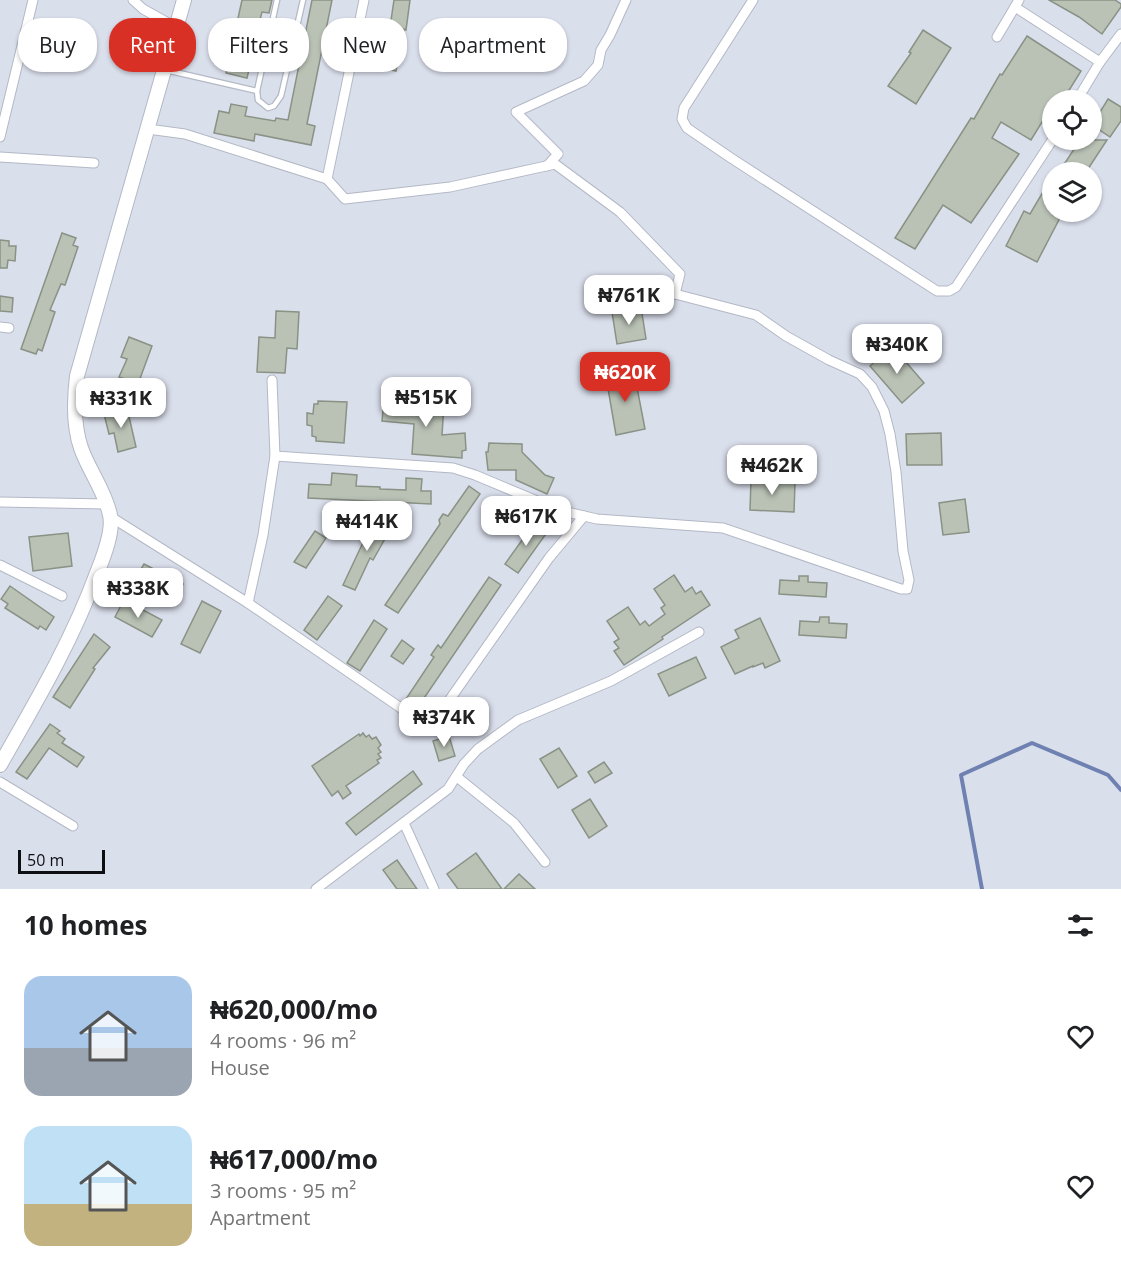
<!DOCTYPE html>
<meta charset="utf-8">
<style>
body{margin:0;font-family:"Open Sans",sans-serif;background:#f6f6f6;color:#202124;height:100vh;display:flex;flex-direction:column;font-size:22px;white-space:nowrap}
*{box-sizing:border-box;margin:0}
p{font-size:20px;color:#757577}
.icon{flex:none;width:33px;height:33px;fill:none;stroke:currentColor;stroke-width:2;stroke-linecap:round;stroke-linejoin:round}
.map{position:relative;height:889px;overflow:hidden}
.details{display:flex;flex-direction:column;background:#fff;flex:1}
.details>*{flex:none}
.hud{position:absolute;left:18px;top:18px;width:600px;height:54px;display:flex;gap:12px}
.tools{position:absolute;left:1042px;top:90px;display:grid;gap:12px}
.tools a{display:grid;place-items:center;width:60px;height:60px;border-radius:50%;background:#fff;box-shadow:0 2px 4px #0004;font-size:30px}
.scale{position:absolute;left:18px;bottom:15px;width:87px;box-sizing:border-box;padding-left:6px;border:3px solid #0d0f13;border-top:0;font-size:16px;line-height:21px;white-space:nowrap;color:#0d0f13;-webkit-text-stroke:4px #dadfec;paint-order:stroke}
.price{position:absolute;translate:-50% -51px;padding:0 14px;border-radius:12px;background:#fff;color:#222;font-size:20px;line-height:39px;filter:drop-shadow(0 2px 3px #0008)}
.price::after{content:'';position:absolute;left:50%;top:36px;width:18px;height:14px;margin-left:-9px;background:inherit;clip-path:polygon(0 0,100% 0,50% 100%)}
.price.on{background:#d93025;color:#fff}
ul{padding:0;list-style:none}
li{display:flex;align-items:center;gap:18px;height:150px;padding:0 24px}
li span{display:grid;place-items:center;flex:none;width:168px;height:120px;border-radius:18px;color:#555}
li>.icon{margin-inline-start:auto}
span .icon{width:72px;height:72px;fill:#fffc;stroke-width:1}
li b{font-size:26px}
h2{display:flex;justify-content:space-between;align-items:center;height:72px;padding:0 24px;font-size:26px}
.pill{padding:0 21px;border-radius:24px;background:#fff;box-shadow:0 2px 4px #0004;font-size:21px;line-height:54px}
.pill.on{background:#d93025;color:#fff}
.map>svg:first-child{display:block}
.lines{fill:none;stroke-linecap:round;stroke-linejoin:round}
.stream{stroke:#6e81b1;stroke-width:4}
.building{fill:#bac2b6;stroke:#8a9185;stroke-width:1.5}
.service-casing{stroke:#b3b8c5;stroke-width:7}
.minor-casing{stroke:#b3b8c5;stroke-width:11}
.secondary-casing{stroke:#b3b8c5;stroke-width:16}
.service{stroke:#fff;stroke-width:4.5}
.minor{stroke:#fff;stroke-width:9}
.secondary{stroke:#fff;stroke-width:14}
</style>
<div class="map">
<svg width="1121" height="889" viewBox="0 0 1121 889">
<rect width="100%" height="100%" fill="#dadfec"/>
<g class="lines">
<polyline class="stream" points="982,889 961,775 1032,743 1108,775 1121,790"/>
</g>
<g class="building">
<polygon points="242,0 272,0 269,13 262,12 256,35 259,35 255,48 262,49 259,63 251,61 247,78 226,73"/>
<polygon points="312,0 332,0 307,124 315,126 311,145 255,134 254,141 214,133 219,111 229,113 231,104 247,107 245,116 275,121 276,118 288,120"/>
<polygon points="394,0 410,0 406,30 404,29 396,71 368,65 371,48 384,51 389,34"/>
<polygon points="1049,0 1115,0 1121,4 1121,7 1102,34 1079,17"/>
<polygon points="923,30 951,48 916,104 888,86 911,53 909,52"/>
<polygon points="1027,36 1081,71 1063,100 1053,100 1053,104 1031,140 1001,122 992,138 1019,154 971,223 943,205 915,249 895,238 971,118 974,119 1000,74 1002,75"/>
<polygon points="1108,99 1121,107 1121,121 1110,137 1092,125"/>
<polygon points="1080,140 1107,140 1086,172 1059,172"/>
<polygon points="1053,175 1053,212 1063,212 1037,262 1006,246 1024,211 1030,214"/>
<polygon points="62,233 76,238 73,245 78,247 65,285 61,284 50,310 55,312 42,351 38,349 36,354 21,349"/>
<polygon points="0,240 9,241 9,246 16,246 15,261 8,260 7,268 0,268"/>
<polygon points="0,296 13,298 12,312 0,311"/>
<polygon points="641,307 646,339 617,344 612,312"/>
<polygon points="276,311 299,312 297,349 287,348 285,373 257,372 259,337 275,338"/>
<polygon points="129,337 152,346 138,384 119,377 127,359 121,357"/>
<polygon points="892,346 924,383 902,403 870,366"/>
<polygon points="634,372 645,429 616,435 606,377"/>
<polygon points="384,400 444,404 442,435 465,433 466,450 462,451 462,458 412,454 414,424 382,421"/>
<polygon points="318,401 347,402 344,443 316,441 316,437 312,436 312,426 307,425 307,413 313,414 314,404 318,404"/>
<polygon points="127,408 136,447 118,452 114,433 109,434 104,414"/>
<polygon points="941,433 942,465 907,465 906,434"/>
<polygon points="489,443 522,444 522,452 545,475 554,478 547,494 516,480 516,470 488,470 486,452 488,452"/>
<polygon points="332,473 357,475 356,486 380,487 380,489 406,490 406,478 422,479 421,491 431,491 431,504 308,498 309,484 331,485"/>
<polygon points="751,480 795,483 794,512 750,510"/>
<polygon points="469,486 480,494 398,613 385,605 440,524 439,520 443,514 448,516"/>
<polygon points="965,499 969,532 943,535 939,503"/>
<polygon points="370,519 391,528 373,560 370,558 355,590 343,585 367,534 364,533"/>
<polygon points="535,522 548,531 518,573 505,564"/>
<polygon points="315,531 326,538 306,568 294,562"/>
<polygon points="68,533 72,566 33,571 29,537"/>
<polygon points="144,564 183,584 173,602 134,581"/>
<polygon points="674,575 685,592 692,587 696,594 701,591 710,605 662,637 663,639 624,665 614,651 619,648 614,642 619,639 607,621 628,607 640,625 645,621 649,626 665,614 661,608 665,605 654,589"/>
<polygon points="799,576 808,576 808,582 827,583 826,597 779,594 780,580 799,581"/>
<polygon points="489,577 501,585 416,710 404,702 434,657 431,655 438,645 441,648"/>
<polygon points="10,586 54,617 46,630 40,626 38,629 5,608 8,604 1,599"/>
<polygon points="328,596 342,606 317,640 304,630"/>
<polygon points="124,600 162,620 152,637 115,617"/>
<polygon points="202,601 221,611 200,653 181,644"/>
<polygon points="820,617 829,617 829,623 847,624 846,638 799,635 800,621 819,622"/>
<polygon points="760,618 780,661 765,668 763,663 753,667 753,666 735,674 721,647 739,638 735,630"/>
<polygon points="374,620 387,629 360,671 347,663"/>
<polygon points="94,634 110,647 93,668 95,669 70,708 53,697"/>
<polygon points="402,640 414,649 403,664 391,656"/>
<polygon points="696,657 706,678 669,696 658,674"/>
<polygon points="50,724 60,731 57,733 65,739 62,743 84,757 77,767 49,748 27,779 16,772"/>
<polygon points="363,733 366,737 369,735 372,739 376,737 381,745 378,748 381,752 378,754 381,758 377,760 379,763 346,786 351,793 343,799 338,791 332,796 312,766 359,734 360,736"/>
<polygon points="449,736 455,756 439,761 433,741"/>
<polygon points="559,748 577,776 558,788 540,759"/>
<polygon points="604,762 612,773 595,783 588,772"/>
<polygon points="413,771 422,784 356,835 346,823"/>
<polygon points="590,799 607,826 589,838 572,810"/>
<polygon points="476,853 502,889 458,889 447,874"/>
<polygon points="397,860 417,889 397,889 383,870"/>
<polygon points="519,874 535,889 504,889"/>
</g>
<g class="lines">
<defs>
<g id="service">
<polyline points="277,0 257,91 258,100 268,108 274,106 281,96 303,0"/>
<polyline points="166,70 257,91"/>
</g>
<g id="minor">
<polyline points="133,0 143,9 177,28"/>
<polyline points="753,0 684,108 682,119 687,128 731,158 937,291 949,291 956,287 1053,139"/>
<polyline points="1015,7 1100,62 1121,34"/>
<polyline points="997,37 1019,0"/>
<polyline points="1077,100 1100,62"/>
<polyline points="148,129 185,134 327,179 345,199 450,187 555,164 620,212 680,274 675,294 604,307"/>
<polyline points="0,137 33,0"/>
<polyline points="0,157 94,163"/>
<polyline points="547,166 558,154 516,112 584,81 598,65 601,50 610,35 626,0"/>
<polyline points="327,179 364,0"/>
<polyline points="0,327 9,328"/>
<polyline points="275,456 453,468 475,475 537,501 567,512 597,519 723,528 901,589 907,589 909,580 903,551 896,472 890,434 884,411 872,387 860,374 829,360 786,336 756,315 675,294"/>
<polyline points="0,502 106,504"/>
<polyline points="111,517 248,603 427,726 434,722 549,558 584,516"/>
<polyline points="0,565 62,596"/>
<polyline points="248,603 263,535 275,456 272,380"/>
<polyline points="457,777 514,823 545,862"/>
<polyline points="0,782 73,826"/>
<polyline points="404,823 434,889"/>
<polyline points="316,889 448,789 464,764 478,749 518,720 611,681 699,632"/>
</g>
<path id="secondary" d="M0,765c36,-63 72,-124 97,-192 6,-15 17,-42 13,-58 -5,-24 -21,-44 -29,-67 -8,-23 -7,-48 -4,-72l107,-376"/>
</defs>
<use href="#service" class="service-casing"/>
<use href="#minor" class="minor-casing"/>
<use href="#secondary" class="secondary-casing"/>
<use href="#service" class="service"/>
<use href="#minor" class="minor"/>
<use href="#secondary" class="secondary"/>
</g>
</svg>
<div class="tools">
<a><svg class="icon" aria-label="locate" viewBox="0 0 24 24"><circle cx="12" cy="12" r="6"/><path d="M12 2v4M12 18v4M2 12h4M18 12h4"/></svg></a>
<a><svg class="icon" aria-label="layers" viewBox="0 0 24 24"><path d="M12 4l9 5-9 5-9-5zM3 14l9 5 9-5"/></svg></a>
</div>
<div class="scale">50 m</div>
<b class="price" style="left:629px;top:326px">₦761K</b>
<b class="price" style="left:897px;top:375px">₦340K</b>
<b class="price on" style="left:625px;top:403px">₦620K</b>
<b class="price" style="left:426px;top:428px">₦515K</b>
<b class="price" style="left:121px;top:429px">₦331K</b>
<b class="price" style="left:772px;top:496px">₦462K</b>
<b class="price" style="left:526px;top:547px">₦617K</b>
<b class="price" style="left:367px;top:552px">₦414K</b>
<b class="price" style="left:138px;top:619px">₦338K</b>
<b class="price" style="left:444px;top:748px">₦374K</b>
<div class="hud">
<a class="pill">Buy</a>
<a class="pill on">Rent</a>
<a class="pill">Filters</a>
<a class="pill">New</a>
<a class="pill">Apartment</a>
</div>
</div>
<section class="details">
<h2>10 homes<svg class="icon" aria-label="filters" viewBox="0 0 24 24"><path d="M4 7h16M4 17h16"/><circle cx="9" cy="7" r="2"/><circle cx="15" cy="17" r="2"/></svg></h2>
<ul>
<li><span style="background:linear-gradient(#a9c7e8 60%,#9aa5b1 0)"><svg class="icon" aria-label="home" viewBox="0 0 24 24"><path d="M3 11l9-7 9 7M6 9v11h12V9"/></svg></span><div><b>₦620,000/mo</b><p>4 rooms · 96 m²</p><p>House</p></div><svg class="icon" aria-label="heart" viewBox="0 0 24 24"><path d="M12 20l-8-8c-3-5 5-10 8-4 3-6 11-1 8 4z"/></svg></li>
<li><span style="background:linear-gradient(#bfe0f5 65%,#c2b280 0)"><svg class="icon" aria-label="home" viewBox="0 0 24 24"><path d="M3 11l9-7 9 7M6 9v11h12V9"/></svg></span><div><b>₦617,000/mo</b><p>3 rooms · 95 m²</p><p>Apartment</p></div><svg class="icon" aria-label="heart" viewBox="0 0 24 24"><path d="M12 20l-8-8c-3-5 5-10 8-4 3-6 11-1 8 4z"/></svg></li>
</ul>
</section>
